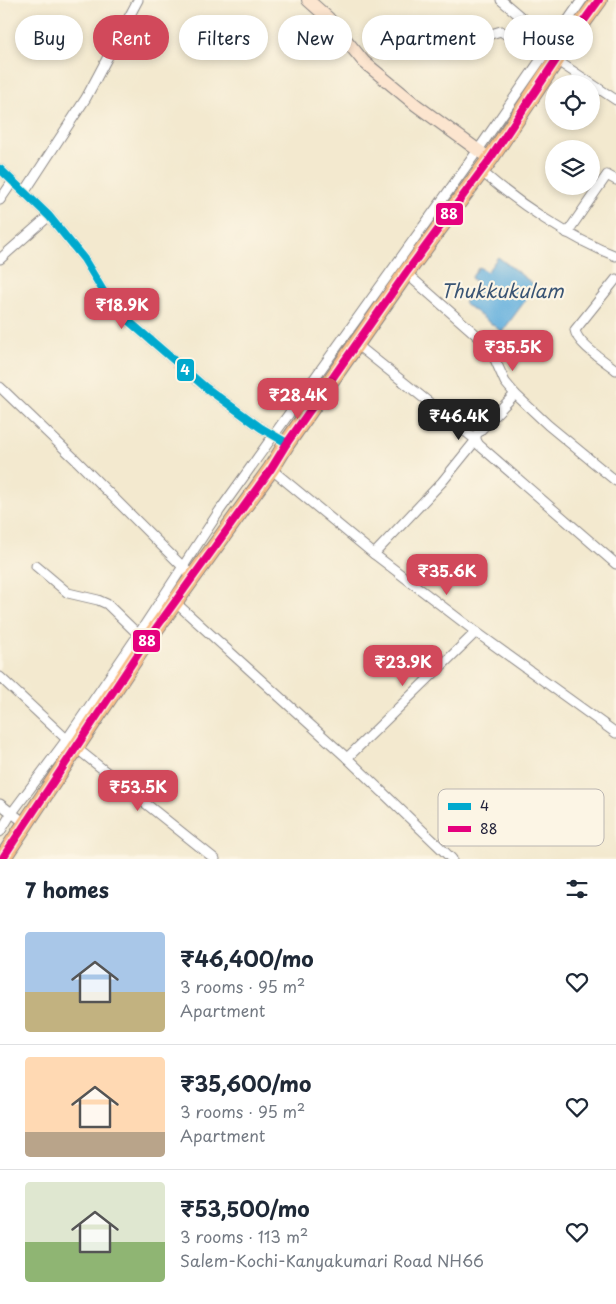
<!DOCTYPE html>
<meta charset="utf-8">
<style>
body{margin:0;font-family:"Playpen Sans",sans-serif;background:#f2f2f3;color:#1f2937;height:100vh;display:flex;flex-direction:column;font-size:19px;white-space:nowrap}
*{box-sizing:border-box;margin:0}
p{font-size:16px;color:#747a83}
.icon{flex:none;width:28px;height:28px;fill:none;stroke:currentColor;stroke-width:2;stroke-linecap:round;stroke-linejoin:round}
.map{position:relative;height:859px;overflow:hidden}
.details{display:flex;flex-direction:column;background:#fff;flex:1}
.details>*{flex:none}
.guide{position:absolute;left:15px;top:15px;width:586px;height:45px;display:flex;gap:10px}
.fabs{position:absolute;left:545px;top:75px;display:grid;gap:10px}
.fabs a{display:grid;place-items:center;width:55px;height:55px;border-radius:50%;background:#fff;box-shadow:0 2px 8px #0003;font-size:25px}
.price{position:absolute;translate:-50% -42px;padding:0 11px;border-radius:10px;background:#d1495b;color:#fff;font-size:16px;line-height:32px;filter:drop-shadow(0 1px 2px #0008)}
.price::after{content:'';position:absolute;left:50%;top:30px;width:15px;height:11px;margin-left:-8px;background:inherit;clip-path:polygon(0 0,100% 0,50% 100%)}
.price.active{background:#222;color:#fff}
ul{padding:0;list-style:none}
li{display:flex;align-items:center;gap:15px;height:125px;padding:0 25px}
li+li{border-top:1px solid #e0e1e3}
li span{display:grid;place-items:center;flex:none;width:140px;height:100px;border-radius:5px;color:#555}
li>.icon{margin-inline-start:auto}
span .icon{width:60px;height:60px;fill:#fffc;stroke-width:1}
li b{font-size:21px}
h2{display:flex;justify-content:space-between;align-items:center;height:60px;padding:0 25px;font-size:21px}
.pill{padding:0 18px;border-radius:22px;background:#fff;box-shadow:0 2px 8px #0003;font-size:18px;line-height:45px}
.pill.active{background:#d1495b;color:#fff}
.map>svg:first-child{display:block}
.water{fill:#65b0de;stroke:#44698c}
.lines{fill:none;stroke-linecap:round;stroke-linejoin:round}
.street-casing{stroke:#8a8685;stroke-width:11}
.secondary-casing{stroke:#8a8685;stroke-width:14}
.highway-casing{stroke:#8a8685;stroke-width:18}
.street{stroke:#fff;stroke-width:9}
.secondary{stroke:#fce5cf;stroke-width:12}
.highway{stroke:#f7bd88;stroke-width:16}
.bus-1-casing{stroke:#fcf5e5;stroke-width:11}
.bus-2-casing{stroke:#fcf5e5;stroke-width:11}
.bus-1{stroke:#00a9ce;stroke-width:8}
.bus-2{stroke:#e5007d;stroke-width:8}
.labels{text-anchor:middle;stroke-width:4.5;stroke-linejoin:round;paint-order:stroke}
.water-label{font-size:19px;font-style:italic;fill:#395474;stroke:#fcf5e5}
.key{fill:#fcf5e5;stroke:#bbb6b2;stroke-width:1}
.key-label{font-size:14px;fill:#22223b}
.line-badge{stroke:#fcf5e5;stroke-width:2}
.badge-label{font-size:14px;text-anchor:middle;font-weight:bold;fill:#fff}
</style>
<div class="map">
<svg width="616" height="859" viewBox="0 0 616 859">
<rect width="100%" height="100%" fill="#fcf5e5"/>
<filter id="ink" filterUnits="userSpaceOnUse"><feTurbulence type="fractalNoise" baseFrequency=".02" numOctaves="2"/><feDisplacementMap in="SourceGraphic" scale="10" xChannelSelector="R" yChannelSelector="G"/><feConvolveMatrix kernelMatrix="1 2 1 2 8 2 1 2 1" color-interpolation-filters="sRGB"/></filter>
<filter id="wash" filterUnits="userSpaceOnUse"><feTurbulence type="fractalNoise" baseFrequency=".0096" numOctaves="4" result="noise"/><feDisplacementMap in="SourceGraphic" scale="20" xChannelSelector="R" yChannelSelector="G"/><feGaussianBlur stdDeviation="1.12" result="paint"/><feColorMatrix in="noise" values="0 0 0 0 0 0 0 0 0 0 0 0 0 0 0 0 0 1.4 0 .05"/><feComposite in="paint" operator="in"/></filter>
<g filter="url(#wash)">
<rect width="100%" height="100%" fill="#f3e9cf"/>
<polygon class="water" points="498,257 536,286 502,332 464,303 478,284 471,278 479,267 487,272"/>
</g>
<g filter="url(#ink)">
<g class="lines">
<defs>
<g id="street">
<polyline points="501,0 556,47"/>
<polyline points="486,38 491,34 501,31 508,36 513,44"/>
<polyline points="556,60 616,100"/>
<polyline points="0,169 49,216 84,259 108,299 124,317 205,387 261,428 287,443"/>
<path d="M481,171c38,33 88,67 135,85"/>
<polyline points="24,193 86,98 138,0"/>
<polyline points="0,200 13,181"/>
<polyline points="567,233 607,175 616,180"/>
<polyline points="0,259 49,216"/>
<polyline points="406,273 489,346 505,382 515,394 548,425 616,481"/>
<path d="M616,279l-41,51c2,14 30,31 41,40"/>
<polyline points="356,344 476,440 442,482 374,554"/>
<polyline points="0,387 76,460 193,577"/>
<polyline points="515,394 476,435 476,440 479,445 616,564"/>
<polyline points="271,469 374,554 476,632 616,733"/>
<polyline points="36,566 68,593 98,600 107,604 141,637"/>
<polyline points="176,603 347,758 452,859"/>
<polyline points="0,677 75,747 215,859"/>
<polyline points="347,758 476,632"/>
<polyline points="0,804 25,823"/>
<polyline points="0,832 11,814 67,739 138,635 220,510 478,150 582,0"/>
</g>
<polyline id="secondary" points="308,0 328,18 364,62 416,105 490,159"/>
<polyline id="highway" points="2,859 146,642 271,469 287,443 406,273 490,159 562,51 599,0"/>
</defs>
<use href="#street" class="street-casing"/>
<use href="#secondary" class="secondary-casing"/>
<use href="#highway" class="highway-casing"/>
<use href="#street" class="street"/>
<use href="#secondary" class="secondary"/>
<use href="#highway" class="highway"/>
<defs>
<polyline id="bus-1" points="0,169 49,216 84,259 108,299 124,317 205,387 261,428 287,443"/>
<polyline id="bus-2" points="2,859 146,642 271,469 287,443 406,273 490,159 562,51 599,0"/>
</defs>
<use href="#bus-1" class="bus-1-casing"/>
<use href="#bus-2" class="bus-2-casing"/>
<use href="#bus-1" class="bus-1"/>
<use href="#bus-2" class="bus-2"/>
</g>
</g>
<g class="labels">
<g class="water-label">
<text x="502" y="298">Thukkukulam</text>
</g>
</g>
<rect x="438" y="789" width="166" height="57" rx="8" class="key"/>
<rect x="448" y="803" width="23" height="7" fill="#00a9ce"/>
<rect x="448" y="826" width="23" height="6" fill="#e5007d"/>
<g class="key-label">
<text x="480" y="811">4</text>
<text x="480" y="834">88</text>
</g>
<g class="line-badge">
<rect x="435" y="202" width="29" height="24" rx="5" fill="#e5007d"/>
<rect x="176" y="358" width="19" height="24" rx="5" fill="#00a9ce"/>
<rect x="132" y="629" width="29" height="24" rx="5" fill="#e5007d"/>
</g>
<g class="badge-label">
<text x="449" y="219">88</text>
<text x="185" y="375">4</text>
<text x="147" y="646">88</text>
</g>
</svg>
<div class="fabs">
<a><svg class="icon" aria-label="locate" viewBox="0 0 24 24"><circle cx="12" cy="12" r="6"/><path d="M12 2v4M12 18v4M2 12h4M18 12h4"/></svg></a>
<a><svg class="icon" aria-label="layers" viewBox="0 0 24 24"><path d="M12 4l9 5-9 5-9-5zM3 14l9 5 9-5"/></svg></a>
</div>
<b class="price" style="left:122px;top:330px">₹18.9K</b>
<b class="price" style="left:513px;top:372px">₹35.5K</b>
<b class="price" style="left:298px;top:420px">₹28.4K</b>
<b class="price active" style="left:459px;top:441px">₹46.4K</b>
<b class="price" style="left:447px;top:596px">₹35.6K</b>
<b class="price" style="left:403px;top:687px">₹23.9K</b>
<b class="price" style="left:138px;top:812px">₹53.5K</b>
<div class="guide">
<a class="pill">Buy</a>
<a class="pill active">Rent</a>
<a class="pill">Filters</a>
<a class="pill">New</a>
<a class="pill">Apartment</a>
<a class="pill">House</a>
</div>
</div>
<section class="details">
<h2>7 homes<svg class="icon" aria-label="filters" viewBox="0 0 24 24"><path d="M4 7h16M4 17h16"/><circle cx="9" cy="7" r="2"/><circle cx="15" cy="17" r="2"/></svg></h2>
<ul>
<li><span style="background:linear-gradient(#a9c7e8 60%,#c2b280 0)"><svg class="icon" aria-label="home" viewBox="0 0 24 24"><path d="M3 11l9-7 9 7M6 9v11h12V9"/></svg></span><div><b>₹46,400/mo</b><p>3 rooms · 95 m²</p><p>Apartment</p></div><svg class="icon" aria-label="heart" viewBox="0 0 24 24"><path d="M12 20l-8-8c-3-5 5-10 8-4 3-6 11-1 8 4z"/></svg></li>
<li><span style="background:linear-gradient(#ffd9b3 75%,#b9a48a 0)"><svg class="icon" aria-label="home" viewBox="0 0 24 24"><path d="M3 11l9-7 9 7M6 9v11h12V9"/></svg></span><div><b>₹35,600/mo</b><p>3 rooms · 95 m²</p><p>Apartment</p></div><svg class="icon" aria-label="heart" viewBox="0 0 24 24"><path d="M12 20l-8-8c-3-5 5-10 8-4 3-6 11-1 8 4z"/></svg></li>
<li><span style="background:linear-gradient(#dfe7d0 60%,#8fb573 0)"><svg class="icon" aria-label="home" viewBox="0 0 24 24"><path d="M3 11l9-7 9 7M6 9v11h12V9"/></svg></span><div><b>₹53,500/mo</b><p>3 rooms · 113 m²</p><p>Salem-Kochi-Kanyakumari Road NH66</p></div><svg class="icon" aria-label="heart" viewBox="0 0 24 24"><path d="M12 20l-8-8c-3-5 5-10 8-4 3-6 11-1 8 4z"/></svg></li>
</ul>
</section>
